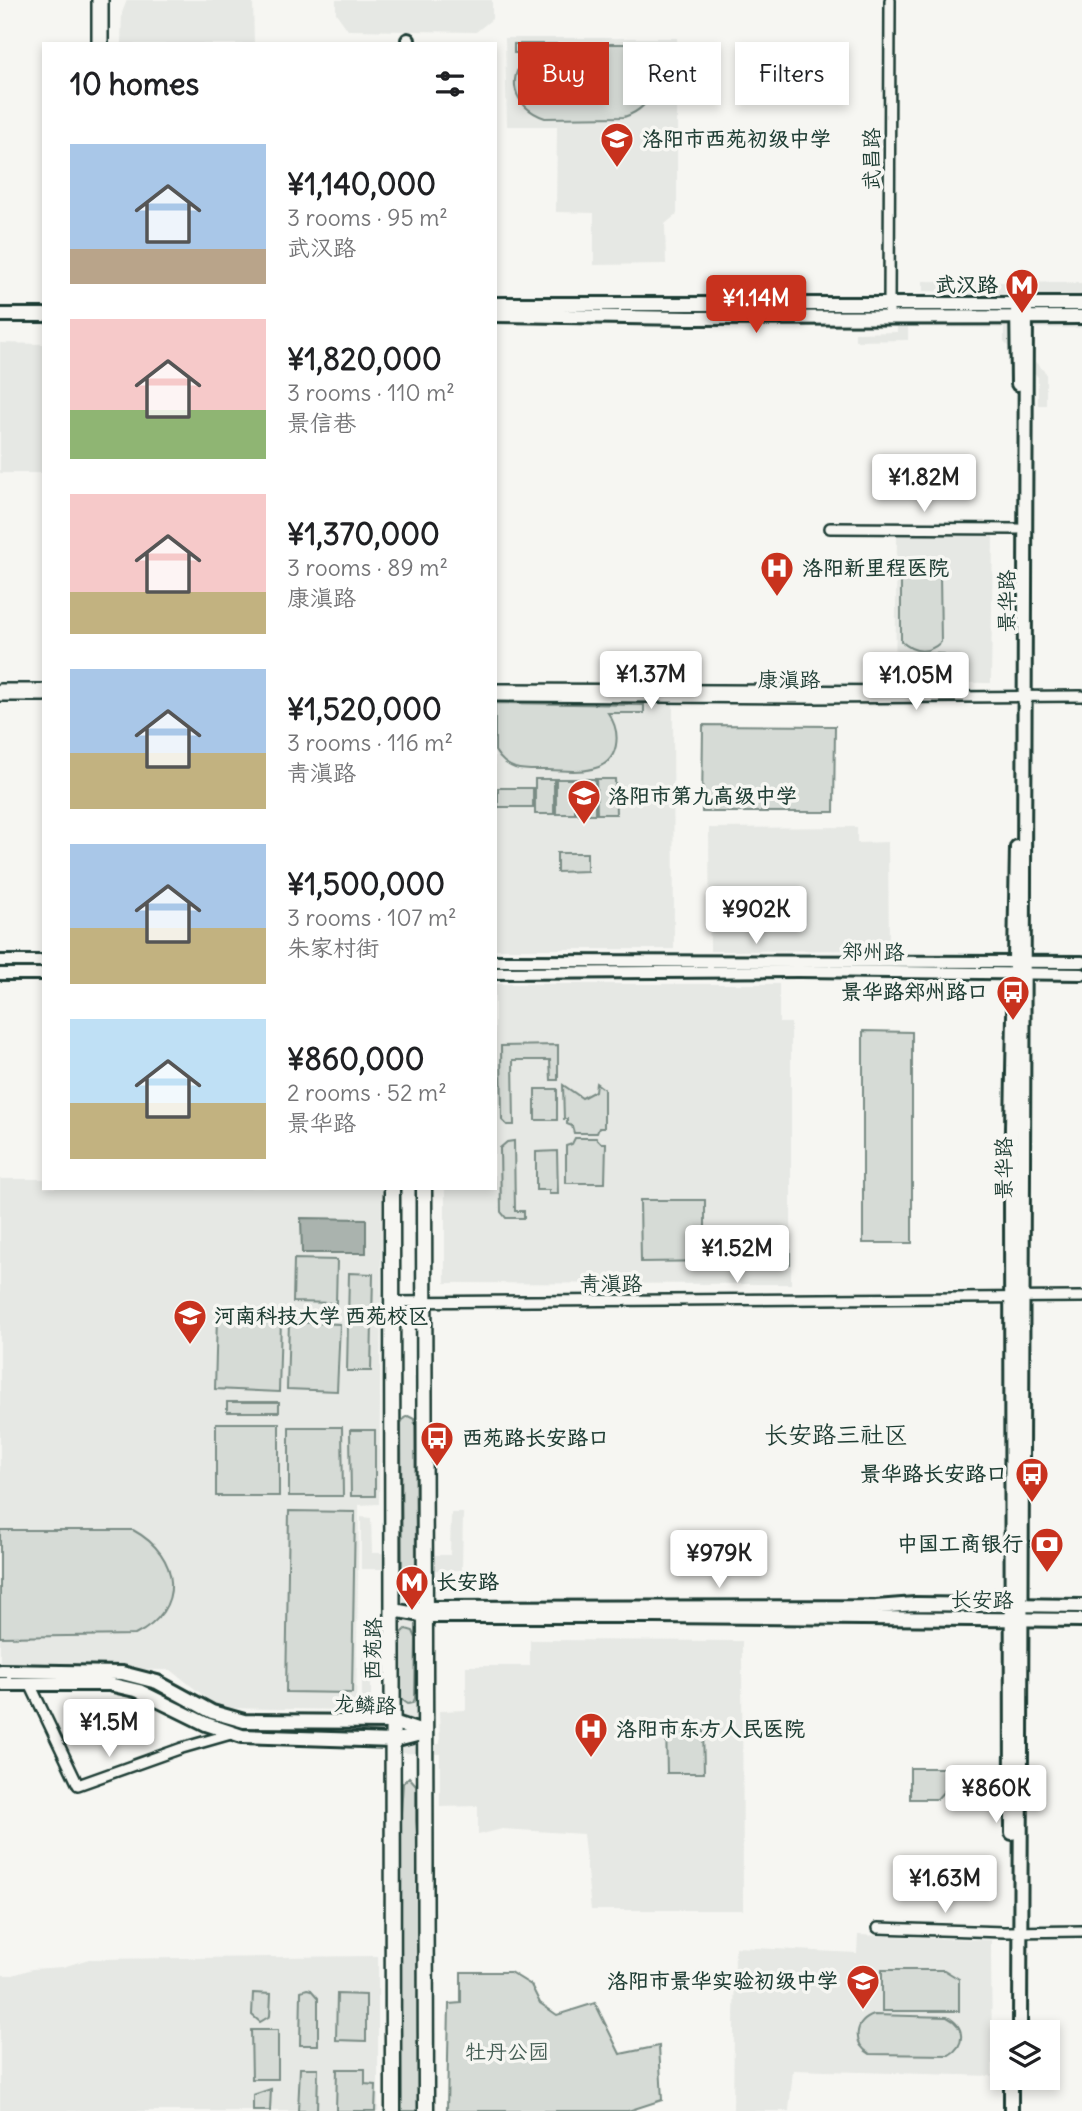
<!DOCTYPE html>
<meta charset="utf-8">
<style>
body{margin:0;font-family:Delius,"LXGW WenKai TC",sans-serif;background:#f6f6f6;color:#202124;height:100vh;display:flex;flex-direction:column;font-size:26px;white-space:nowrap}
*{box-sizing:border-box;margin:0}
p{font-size:23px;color:#757577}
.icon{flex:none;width:38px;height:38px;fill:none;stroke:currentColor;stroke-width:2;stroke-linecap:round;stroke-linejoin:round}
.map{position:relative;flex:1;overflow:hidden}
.drawer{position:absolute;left:42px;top:42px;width:455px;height:1148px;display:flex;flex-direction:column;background:#fff;border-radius:0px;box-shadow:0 4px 10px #0003}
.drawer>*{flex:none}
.banner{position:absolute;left:518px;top:42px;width:458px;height:63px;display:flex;gap:14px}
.tools{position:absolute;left:990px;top:2020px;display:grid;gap:14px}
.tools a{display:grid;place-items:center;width:70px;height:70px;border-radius:0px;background:#fff;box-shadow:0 4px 10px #0003;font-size:35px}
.price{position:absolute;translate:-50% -60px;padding:0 16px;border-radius:7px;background:#fff;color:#222;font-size:23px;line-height:46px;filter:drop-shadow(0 2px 4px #0008)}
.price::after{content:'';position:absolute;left:50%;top:42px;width:21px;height:16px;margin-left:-10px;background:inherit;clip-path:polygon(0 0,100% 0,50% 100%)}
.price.current{background:#c8321e;color:#fff}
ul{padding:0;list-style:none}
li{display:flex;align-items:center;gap:21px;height:175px;padding:0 28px}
li span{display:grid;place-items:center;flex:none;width:196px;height:140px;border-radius:0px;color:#555}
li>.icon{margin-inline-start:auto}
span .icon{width:84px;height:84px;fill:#fffc;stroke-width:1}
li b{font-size:30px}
h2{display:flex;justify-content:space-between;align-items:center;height:84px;padding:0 28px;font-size:30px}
.chip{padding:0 24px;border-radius:0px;background:#fff;box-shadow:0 4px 10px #0003;font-size:24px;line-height:63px}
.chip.current{background:#c8321e;color:#fff}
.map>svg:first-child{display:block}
.built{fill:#e6e8e4}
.green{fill:#d6dbd6;stroke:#7a8c85;stroke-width:2}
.water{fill:#aab3ae;stroke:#72847d;stroke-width:2}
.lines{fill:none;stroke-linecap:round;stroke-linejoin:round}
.minor-casing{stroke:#1f3d34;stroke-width:14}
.tertiary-casing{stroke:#1f3d34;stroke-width:16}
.secondary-casing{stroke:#1f3d34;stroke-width:18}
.primary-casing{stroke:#1f3d34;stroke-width:19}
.minor{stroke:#f6f6f2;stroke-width:9}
.tertiary{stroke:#f6f6f2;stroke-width:10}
.secondary{stroke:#f6f6f2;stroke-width:12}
.primary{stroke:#f6f6f2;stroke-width:14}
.labels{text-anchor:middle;stroke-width:7;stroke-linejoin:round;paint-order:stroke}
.poi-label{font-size:21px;font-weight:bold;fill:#1f3d34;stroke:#f6f6f2;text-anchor:start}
.street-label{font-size:21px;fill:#1f3d34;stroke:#f6f6f2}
.park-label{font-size:21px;fill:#445d54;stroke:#f6f6f2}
.quarter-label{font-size:24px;fill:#1f3d34;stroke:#f6f6f2}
</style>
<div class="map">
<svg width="1082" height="2111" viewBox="0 0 1082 2111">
<rect width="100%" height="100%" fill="#f6f6f2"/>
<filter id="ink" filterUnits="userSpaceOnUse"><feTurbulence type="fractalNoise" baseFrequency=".0143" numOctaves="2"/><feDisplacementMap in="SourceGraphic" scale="14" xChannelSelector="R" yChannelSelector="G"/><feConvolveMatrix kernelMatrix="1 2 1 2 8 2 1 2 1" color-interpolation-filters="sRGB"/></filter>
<g filter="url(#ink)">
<g class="built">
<polygon points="127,0 253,0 254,44 121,44 122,13"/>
<polygon points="336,0 492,0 492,19 476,32 348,30 336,13"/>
<polygon points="505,38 677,38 677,214 665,224 666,264 594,265 594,213 556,212 557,126 507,126"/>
<polygon points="923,281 1082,283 1082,328 1015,328 1015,341 1046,373 1046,405 1038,405 1038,377 1004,342 1004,328 908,327 908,340 855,341 855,333 897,332 897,327 879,327 879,310 968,303 968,292 923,291"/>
<polygon points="0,343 44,344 44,473 0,473"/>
<polygon points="897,533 993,534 991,683 895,682"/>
<polygon points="495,701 673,703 674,949 495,949"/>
<polygon points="857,827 857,843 888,842 889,950 710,951 709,828"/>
<polygon points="495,984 779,984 779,1023 791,1023 791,1284 445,1283 445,1188 495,1188"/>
<polygon points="0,1179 44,1179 44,1188 382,1188 379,1504 359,1505 356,1710 219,1708 171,1670 0,1668"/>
<polygon points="397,1455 429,1455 429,1555 450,1555 451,1513 463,1513 462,1570 429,1570 429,1744 440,1744 439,1711 466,1710 466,1666 530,1666 530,1640 742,1641 743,1910 591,1910 583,1834 502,1829 478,1835 478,1806 440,1807 440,1754 396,1753 396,1670 371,1670 371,1702 362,1701 362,1657 395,1657 396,1569 361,1569 361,1517 371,1518 372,1553 396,1553"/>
<polygon points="858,1935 991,1940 992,2076 793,2070 789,2111 733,2111 735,1947 857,1953"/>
<polygon points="378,1956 378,2111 0,2111 0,1975 13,1975 32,1969 63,1967 89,1959"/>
</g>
<g class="green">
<path d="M514,44h141v9h-19c25,23 20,53 -12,64l-79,1c-32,-10 -42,-44 -13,-65h-18z"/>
<path d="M914,563l18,2 8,9 1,68c-13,12 -27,11 -40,-1v-66z"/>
<polygon points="906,653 944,654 944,671 906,671"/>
<path d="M495,703l149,2v8h-36c14,20 12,50 -16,56 -14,4 -30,1 -44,1 -10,0 -23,1 -33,-2 -9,-3 -15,-9 -20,-17z"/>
<polygon points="703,725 835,726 834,812 702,812"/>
<rect x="535" y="779" width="19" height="35"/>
<rect x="556" y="779" width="19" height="35"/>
<rect x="576" y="779" width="19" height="35"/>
<polygon points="596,779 615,779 616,814 597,814"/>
<rect x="498" y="788" width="35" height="19"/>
<polygon points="557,853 587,853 587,871 557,872"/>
<polygon points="863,1031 912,1032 912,1243 863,1243"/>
<polygon points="558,1045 558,1080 551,1080 550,1060 513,1060 514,1125 507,1125 502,1120 501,1046"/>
<polygon points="596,1083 604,1089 604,1128 599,1128 597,1133 574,1133 572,1126 567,1124 567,1119 564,1119 563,1085 582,1098 595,1091"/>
<rect x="535" y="1089" width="22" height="31"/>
<polygon points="575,1138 596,1138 601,1143 606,1143 605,1183 566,1183 566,1146 572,1144"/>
<polygon points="514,1141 515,1211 524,1211 524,1218 506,1218 501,1212 500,1148 507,1142"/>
<polygon points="557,1151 558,1194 549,1194 549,1190 536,1190 536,1152"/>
<polygon points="640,1200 705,1200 705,1248 718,1249 719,1261 641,1262"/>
<polygon points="790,1250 790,1264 729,1265 728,1251"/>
<polygon points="294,1259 337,1260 336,1303 293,1302"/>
<polygon points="349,1273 373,1274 371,1371 347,1371"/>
<polygon points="217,1317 281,1319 279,1392 215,1389"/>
<polygon points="289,1322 340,1324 337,1391 287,1389"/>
<rect x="227" y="1402" width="52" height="10"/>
<polygon points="408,1416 414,1419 415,1424 416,1569 409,1574 402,1569 401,1423 404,1418"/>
<rect x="216" y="1423" width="63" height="73"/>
<polygon points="289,1427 342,1427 343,1496 289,1496"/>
<polygon points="350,1430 375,1430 375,1496 351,1496"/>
<polygon points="289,1511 355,1512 352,1693 286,1692"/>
<path d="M0,1530h133c48,26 53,80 2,105l-135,2z"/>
<polygon points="406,1629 413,1631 416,1638 415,1698 413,1703 408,1704 401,1699 401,1634"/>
<polygon points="666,1724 703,1724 704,1773 667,1773"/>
<polygon points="910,1768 946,1768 946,1789 937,1799 910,1799"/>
<polygon points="409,1777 416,1785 416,1821 420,1866 421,2111 397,2111 399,1844 403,1783"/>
<polygon points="882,1970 944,1970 959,1979 959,2011 882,2011"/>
<polygon points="461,1972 510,1972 531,1985 540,2003 557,2015 595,2003 620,2054 659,2046 662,2100 628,2111 447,2111 449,2004 461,2003"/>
<polygon points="307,1989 311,1990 318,1998 318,2045 300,2045 301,1991"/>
<polygon points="253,1993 271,1994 270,2016 260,2022 252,2015"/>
<polygon points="337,1994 366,1995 366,2041 336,2040"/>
<path d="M874,2015l73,2c18,9 19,28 2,38l-79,-1c-18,-11 -16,-32 4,-39z"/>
<polygon points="251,2030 278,2030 278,2079 252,2079"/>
<polygon points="300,2068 318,2068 317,2111 298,2111"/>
<polygon points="337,2069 365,2069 365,2084 376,2085 375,2111 336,2111"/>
<polygon points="271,2089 270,2111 253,2111 253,2095"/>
</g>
<polygon class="water" points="301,1218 366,1219 366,1253 302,1253"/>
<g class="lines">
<defs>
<g id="minor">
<polyline points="97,0 97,44"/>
<polyline points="103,0 103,44"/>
<polyline points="889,318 890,0"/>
<polyline points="830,528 1018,529"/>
<polyline points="0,689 44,689"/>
<polyline points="495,689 951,691"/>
<polyline points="0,696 44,696"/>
<polyline points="495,696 807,698 1082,696"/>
<polyline points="392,1302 1082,1297"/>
<polyline points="30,1684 78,1785 182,1748 231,1734"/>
<polyline points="878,1928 1004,1932 1082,1931"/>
</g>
<g id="tertiary">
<polyline points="0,961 44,961"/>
<polyline points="495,961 1082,962"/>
<polyline points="495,973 799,971 1082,974"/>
<polyline points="0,974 44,974"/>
</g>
<g id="secondary">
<polyline points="408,40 408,44"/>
<polyline points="495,304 1082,304"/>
<polyline points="1017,304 1018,384"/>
<polyline points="0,315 44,315"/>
<polyline points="495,315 689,318 1082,317"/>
<polyline points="415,1608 876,1607 915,1604 1082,1606"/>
<polyline points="394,1610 426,1616 655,1616 1082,1620"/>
<polyline points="0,1671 122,1673 157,1682 212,1712 244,1721 393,1722 425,1733"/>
<polyline points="0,1684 109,1684 139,1691 206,1724 242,1736 393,1741 425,1733"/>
<polyline points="1012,1833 1011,1184 1017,847"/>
<polyline points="1020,2032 1026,304"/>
<polyline points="1011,2111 1011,2077"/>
</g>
<g id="primary">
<polyline points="392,1188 393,2111"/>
<polyline points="424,1188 426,2111"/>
</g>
</defs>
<use href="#minor" class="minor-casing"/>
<use href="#tertiary" class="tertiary-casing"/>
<use href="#secondary" class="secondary-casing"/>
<use href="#primary" class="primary-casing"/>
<use href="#minor" class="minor"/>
<use href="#tertiary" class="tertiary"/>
<use href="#secondary" class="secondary"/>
<use href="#primary" class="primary"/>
</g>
</g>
<defs>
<symbol id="school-pin" viewBox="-11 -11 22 30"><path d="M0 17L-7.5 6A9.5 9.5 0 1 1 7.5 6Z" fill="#c8321e" stroke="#f6f6f2"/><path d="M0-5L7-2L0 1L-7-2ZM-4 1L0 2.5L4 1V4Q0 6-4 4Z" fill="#fff"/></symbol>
<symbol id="metro-pin" viewBox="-11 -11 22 30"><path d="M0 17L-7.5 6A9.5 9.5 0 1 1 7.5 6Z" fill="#c8321e" stroke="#f6f6f2"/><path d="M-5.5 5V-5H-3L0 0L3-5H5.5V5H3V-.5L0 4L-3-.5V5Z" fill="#fff"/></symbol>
<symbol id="hospital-pin" viewBox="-11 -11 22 30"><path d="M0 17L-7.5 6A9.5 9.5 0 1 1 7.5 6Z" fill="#c8321e" stroke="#f6f6f2"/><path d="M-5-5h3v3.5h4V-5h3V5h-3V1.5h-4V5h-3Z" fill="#fff"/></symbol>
<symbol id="bus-pin" viewBox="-11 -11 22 30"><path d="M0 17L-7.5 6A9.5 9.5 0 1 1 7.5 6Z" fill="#c8321e" stroke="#f6f6f2"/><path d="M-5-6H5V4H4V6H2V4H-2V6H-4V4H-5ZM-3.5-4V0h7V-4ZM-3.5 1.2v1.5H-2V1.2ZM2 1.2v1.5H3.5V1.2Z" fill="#fff"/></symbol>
<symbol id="university-pin" viewBox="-11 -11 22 30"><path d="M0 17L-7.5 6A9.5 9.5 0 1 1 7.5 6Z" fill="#c8321e" stroke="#f6f6f2"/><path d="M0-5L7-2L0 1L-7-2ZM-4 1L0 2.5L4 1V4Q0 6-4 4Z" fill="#fff"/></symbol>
<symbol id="bank-pin" viewBox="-11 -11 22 30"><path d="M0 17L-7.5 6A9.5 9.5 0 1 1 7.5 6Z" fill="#c8321e" stroke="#f6f6f2"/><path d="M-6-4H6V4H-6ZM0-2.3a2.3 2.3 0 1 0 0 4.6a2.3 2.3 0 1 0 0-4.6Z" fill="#fff"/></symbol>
</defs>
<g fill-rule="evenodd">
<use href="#school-pin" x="598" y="120" width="38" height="52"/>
<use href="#metro-pin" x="1003" y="266" width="38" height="52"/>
<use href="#hospital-pin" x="758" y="549" width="38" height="52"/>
<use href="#school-pin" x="565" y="777" width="38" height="52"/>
<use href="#bus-pin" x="994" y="973" width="38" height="52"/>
<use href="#university-pin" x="171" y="1297" width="38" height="52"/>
<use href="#bus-pin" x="418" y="1419" width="38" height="52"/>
<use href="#bus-pin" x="1013" y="1455" width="38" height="52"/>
<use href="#bank-pin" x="1028" y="1525" width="38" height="52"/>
<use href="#metro-pin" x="393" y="1563" width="38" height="52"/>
<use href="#hospital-pin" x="572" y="1710" width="38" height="52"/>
<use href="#school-pin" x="844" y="1962" width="38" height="52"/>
</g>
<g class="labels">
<g class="poi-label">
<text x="642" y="146">洛阳市西苑初级中学</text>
<text x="998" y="292" text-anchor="end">武汉路</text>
<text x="802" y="575">洛阳新里程医院</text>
<text x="608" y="803">洛阳市第九高级中学</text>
<text x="988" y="999" text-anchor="end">景华路郑州路口</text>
<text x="214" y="1323">河南科技大学 西苑校区</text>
<text x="462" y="1445">西苑路长安路口</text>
<text x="1007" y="1481" text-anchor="end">景华路长安路口</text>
<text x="1023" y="1551" text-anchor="end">中国工商银行</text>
<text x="436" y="1589">长安路</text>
<text x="616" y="1736">洛阳市东方人民医院</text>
<text x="838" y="1988" text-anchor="end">洛阳市景华实验初级中学</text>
</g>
<g class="street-label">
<text transform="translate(872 159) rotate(-90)" y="7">武昌路</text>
<text transform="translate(1007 601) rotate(-90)" y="7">景华路</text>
<text x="789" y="687">康滇路</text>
<text transform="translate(873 952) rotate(1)" y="7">郑州路</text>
<text transform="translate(1004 1168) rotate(-90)" y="7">景华路</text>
<text x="611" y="1291">青滇路</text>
<text transform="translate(982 1600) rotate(1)" y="7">长安路</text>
<text transform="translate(373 1649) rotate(-89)" y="7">西苑路</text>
<text transform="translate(365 1705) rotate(3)" y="7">龙鳞路</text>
</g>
<g class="park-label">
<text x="507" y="2059">牡丹公园</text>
</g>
<g class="quarter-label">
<text x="836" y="1443">长安路三社区</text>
</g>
</g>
</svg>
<div class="tools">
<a><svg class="icon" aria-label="layers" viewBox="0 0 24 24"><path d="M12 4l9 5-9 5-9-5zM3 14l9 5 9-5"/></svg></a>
</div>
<b class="price current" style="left:756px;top:335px">¥1.14M</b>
<b class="price" style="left:924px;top:514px">¥1.82M</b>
<b class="price" style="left:651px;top:711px">¥1.37M</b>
<b class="price" style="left:916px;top:712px">¥1.05M</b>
<b class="price" style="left:756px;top:946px">¥902K</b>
<b class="price" style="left:737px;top:1285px">¥1.52M</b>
<b class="price" style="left:719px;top:1590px">¥979K</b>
<b class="price" style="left:109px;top:1759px">¥1.5M</b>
<b class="price" style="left:996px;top:1825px">¥860K</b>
<b class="price" style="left:945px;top:1915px">¥1.63M</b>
<div class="banner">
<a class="chip current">Buy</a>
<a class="chip">Rent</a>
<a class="chip">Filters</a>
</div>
<section class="drawer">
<h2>10 homes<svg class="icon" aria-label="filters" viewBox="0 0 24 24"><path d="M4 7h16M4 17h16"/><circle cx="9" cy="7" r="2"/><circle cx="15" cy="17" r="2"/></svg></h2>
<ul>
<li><span style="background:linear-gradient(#a9c7e8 75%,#b9a48a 0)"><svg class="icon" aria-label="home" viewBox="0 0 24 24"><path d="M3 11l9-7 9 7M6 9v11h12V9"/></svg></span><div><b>¥1,140,000</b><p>3 rooms · 95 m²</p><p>武汉路</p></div></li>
<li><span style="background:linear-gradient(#f6c9c9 65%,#8fb573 0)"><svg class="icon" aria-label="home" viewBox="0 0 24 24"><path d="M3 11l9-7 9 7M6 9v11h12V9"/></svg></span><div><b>¥1,820,000</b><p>3 rooms · 110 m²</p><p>景信巷</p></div></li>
<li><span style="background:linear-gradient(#f6c9c9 70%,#c2b280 0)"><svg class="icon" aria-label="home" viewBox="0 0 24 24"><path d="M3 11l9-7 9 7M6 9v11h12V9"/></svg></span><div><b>¥1,370,000</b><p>3 rooms · 89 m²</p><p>康滇路</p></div></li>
<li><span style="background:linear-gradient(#a9c7e8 60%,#c2b280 0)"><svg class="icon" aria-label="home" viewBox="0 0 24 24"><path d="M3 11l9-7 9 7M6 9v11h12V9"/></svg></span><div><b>¥1,520,000</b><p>3 rooms · 116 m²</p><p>青滇路</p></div></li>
<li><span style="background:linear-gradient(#a9c7e8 60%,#c2b280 0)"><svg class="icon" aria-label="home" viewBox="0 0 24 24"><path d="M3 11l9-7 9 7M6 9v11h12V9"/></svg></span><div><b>¥1,500,000</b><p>3 rooms · 107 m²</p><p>朱家村街</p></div></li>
<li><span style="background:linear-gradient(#bfe0f5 60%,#c2b280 0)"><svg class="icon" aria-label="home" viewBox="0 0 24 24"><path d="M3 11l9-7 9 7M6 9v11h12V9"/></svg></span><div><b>¥860,000</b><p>2 rooms · 52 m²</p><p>景华路</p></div></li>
</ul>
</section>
</div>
